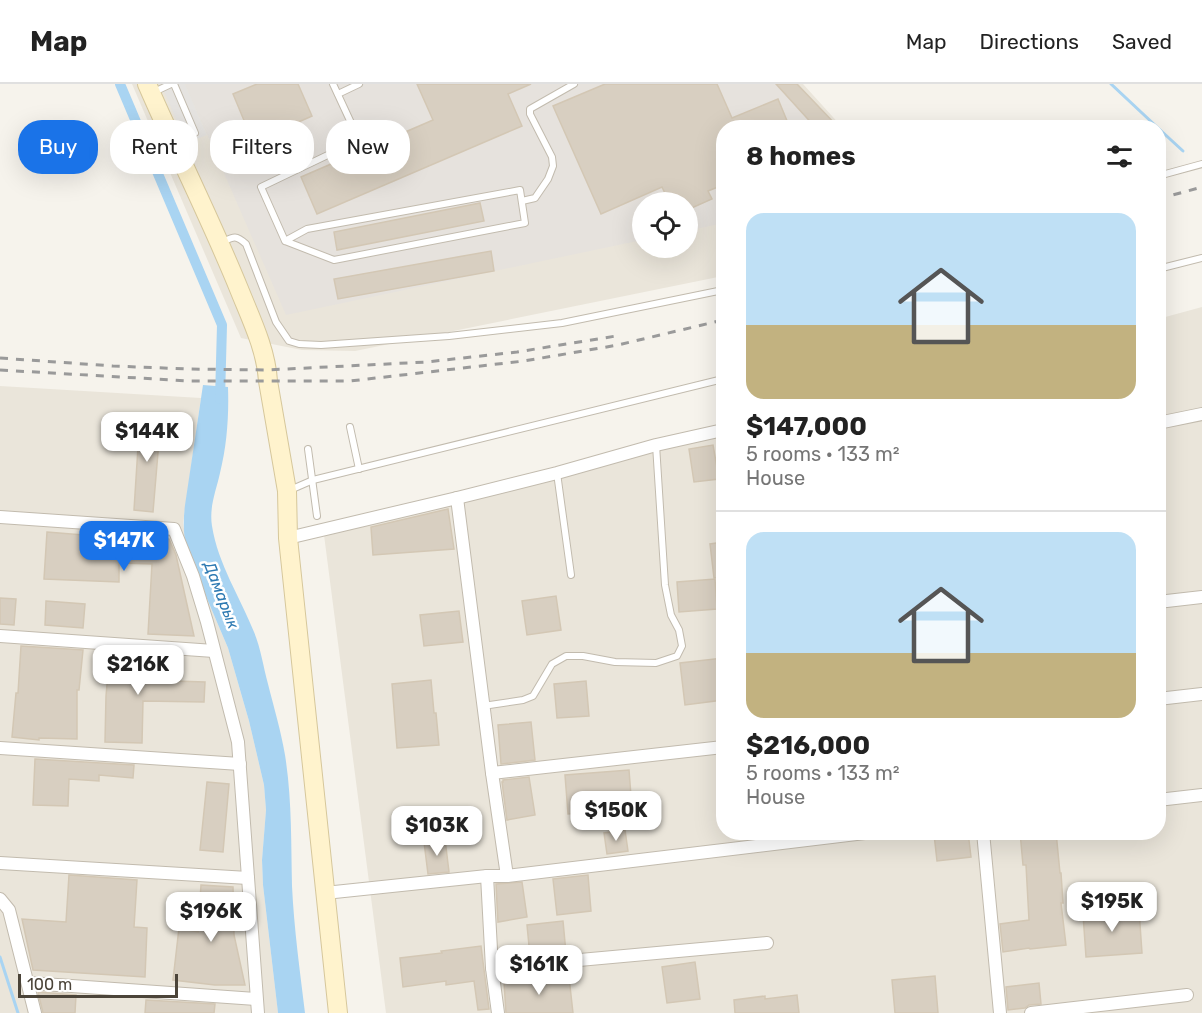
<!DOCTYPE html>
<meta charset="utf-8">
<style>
body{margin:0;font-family:Rubik,sans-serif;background:#f6f6f6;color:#222;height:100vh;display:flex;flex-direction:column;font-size:22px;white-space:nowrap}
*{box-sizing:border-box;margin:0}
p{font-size:20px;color:#767676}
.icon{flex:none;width:33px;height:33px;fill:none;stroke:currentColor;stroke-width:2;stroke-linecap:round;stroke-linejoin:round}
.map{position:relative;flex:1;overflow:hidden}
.sheet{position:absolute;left:716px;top:36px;width:450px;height:720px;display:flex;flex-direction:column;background:#fff;border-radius:24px;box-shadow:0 6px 24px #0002}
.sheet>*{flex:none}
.hud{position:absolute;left:18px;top:36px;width:570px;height:54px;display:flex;gap:12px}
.fabs{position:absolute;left:632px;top:108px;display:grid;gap:12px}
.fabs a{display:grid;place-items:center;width:66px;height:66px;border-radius:50%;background:#fff;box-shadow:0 6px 24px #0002;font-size:30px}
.scale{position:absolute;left:18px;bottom:15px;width:160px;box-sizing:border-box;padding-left:6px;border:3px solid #4b4439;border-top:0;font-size:16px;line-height:21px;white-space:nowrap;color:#4b4439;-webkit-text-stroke:4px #fff;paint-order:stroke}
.price{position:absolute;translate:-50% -51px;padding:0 14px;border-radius:12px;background:#fff;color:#222;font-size:20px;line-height:39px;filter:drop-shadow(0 2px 3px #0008)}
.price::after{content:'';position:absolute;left:50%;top:36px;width:18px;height:14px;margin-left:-9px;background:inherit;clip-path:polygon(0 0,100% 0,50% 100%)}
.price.active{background:#1a73e8;color:#fff}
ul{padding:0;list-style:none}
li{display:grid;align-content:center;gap:12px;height:318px;padding:0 30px}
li+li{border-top:2px solid #e0e0e0}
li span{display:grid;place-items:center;height:186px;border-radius:18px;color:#555}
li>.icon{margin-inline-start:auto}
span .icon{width:108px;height:108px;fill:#fffc;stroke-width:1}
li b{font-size:26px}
h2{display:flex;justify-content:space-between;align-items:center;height:72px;padding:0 30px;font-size:26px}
.pill{padding:0 21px;border-radius:24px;background:#fff;box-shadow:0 6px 24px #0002;font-size:21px;line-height:54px}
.pill.active{background:#1a73e8;color:#fff}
header{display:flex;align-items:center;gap:36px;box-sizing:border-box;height:84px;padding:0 30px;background:#fff;border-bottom:2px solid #e0e0e0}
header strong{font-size:28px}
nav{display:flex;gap:33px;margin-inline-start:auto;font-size:21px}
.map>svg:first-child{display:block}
.residential{fill:#eae5da;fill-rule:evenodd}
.industrial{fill:#e6e2dd}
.parking{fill:#e5e3e0}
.water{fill:#a9d4f2}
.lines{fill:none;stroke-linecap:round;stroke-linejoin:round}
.stream{stroke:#a9d4f2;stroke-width:3}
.canal{stroke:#a9d4f2;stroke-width:10}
.building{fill:#d8cfc1;stroke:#d3c7b4;stroke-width:1.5}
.service-casing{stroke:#c2bbae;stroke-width:8}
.minor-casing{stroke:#c2bbae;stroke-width:14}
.secondary-casing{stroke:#d6c79b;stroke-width:20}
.service{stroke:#fff;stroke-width:6}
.minor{stroke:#fff;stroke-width:12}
.secondary{stroke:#fff3cd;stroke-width:18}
.rail{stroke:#9a9a9a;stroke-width:3;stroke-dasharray:8 8;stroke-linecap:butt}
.labels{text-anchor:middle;stroke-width:5;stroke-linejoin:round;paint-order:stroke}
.water-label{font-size:16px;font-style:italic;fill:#2e7ab2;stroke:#fff}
</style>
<header>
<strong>Map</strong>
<nav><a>Map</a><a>Directions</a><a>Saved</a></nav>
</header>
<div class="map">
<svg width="1202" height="929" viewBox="0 0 1202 929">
<rect width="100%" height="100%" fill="#f6f3ec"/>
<g class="residential">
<path d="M132,0h671l39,43 -119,1v148l-368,75 -53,-1 -61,-12zM642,118h45v46h-45z"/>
<polygon points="1202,223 1202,929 386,929 324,451 723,347 723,748 1158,748 1158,235"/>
<polygon points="0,302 201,314 183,439 188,470 228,564 249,637 264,701 266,726 262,776 263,801 278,929 0,929"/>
</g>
<polygon class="industrial" points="185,0 792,0 832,43 723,44 723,139 687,147 687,118 642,118 642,156 286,231"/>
<polygon class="parking" points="161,0 185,0 207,51 186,59"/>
<path class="water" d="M203,301l25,2c1,29 -1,58 -8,86 -4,18 -11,34 -8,53 6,38 28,71 42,106 7,17 9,34 14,52 6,24 13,47 17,71 7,44 6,87 7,131 2,43 8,85 13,127h-27l-15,-128 -1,-25 4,-50 -2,-25 -15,-64 -21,-73 -40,-94c-5,-17 -5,-32 -3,-49z"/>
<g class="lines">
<g class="stream">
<polyline points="1111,0 1158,44"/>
<polyline points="1158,44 1183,67"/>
<polyline points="0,873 18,929"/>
</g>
<polyline class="canal" points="120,0 222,241 220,315"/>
</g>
<g class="building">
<polygon points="257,0 298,0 312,32 253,58 233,10"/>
<polygon points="417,0 531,0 508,10 522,42 317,130 301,93 433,36"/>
<polygon points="605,0 717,0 732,34 778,15 790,44 723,44 723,101 708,107 712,115 687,126 687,118 669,118 662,103 601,130 553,22"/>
<polygon points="776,0 797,0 839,44 816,44"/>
<polygon points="480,119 484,137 337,166 334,148"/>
<polygon points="491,167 494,187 338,215 334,195"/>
<polygon points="140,332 161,333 153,428 134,426"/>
<polygon points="713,361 719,395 694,398 689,365"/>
<polygon points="448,425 454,465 373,471 371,443"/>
<polygon points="47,448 120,454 169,455 176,471 194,552 148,550 152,480 119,479 119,498 44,495"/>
<polygon points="723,458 723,493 714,494 710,460"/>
<polygon points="715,495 717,525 679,528 677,498"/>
<polygon points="556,512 561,546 527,551 522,517"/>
<polygon points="0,514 16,515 14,541 0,540"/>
<polygon points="46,517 85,520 83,544 45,541"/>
<polygon points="459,527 463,558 424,562 420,531"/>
<polygon points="21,562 83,566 79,606 77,606 77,655 39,654 39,656 12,653 16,609 18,609"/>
<polygon points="110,568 145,570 144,596 205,598 204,618 143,617 142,659 105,658 106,612"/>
<polygon points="723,574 723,616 685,621 680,579"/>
<polygon points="431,596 434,629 436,629 439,661 397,664 392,600"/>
<polygon points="586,597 589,632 557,634 554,600"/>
<polygon points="531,638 535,676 501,680 498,641"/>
<polygon points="35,675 134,681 133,694 99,691 99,697 69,695 68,722 33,721"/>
<polygon points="629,686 632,725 568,730 565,691"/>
<polygon points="529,693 535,731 507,736 502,698 503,698 503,696"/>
<polygon points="207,698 229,700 223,768 200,766"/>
<polygon points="625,746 628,767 607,770 604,749"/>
<polygon points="946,748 968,748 971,773 937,777 934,750"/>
<polygon points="1020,748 1056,748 1060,789 1061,789 1063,819 1061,819 1066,861 1030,865 1029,864 1003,868 1000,840 1029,836 1026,781 1023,781"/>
<polygon points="445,755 449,788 428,790 424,758"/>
<polygon points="69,791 137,796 134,843 147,844 145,893 33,886 22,835 66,838"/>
<polygon points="588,791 591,827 557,831 553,795"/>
<polygon points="522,798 527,833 498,838 496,800"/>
<polygon points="201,801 233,803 234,851 245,901 215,901 173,896 179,844 198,848"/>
<polygon points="1139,826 1142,869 1086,873 1083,830"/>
<polygon points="563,837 566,869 530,872 527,841"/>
<polygon points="481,862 489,925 478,926 474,897 446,901 446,897 403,903 400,874 442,869 441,867"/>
<polygon points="695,878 700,915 667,919 662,883"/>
<polygon points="935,892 938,929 895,929 892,896"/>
<polygon points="569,893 573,929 506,929 504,898"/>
<polygon points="1039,899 1041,920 1029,921 1025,924 1008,926 1006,903"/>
<polygon points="38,908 76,911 75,929 43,929"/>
<polygon points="797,911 799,929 735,929 734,916 765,912 765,915"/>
<polygon points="146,916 215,920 214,929 145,929"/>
</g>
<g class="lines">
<defs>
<g id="service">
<polyline points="174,0 195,49 176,58"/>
<polyline points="152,9 171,0"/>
<polyline points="338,10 359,0"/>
<polyline points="1158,92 1202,80"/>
<polyline points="522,117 535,114 548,95 553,82 552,73 530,30 530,25 574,0"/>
<polyline points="285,157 307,145 520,106 525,139 334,176 285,157 261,103 359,56 333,0"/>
<path d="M221,159c12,-6 14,-9 25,1l30,78 13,19 10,3 22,1 128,-9 113,-13 161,-33"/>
<polyline points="1158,185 1202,174"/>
<polyline points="350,343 359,385"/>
<polyline points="308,365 317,432"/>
<polyline points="557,389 571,491"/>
<polyline points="290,406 313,396 723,295"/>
<polyline points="483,622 523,616 533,612 552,580 566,572 583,572 615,578 656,579 677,572 682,562 679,546 671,531 665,501 656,361"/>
</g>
<g id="minor">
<polyline points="1158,339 1202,330"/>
<polyline points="457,414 492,689 507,792"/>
<polyline points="0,433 174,445 193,492 207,538 238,658 258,929"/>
<polyline points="288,454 457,414 557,389 656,361 723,346"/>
<polyline points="1158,518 1202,513"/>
<polyline points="0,552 214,567"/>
<polyline points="1158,615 1202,610"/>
<polyline points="0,664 240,680"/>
<polyline points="492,689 723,663"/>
<polyline points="1158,716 1202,711"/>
<polyline points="983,748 1000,929"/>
<polyline points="0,779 248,794"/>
<polyline points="487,792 492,884 498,929"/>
<polyline points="325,809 487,792 507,792 873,748"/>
<polyline points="0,815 9,826 35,929"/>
<polyline points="492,884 767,859"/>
<polyline points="29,899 256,915"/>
<polyline points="1031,929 1187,911"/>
</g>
<path id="secondary" d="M147,0c30,69 64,136 92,205 12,30 27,60 29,92l19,110 1,47 50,475"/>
</defs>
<use href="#service" class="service-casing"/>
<use href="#minor" class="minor-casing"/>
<use href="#secondary" class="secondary-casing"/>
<use href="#service" class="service"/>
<use href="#minor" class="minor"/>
<use href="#secondary" class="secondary"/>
<g class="rail">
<polyline points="1158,115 1202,103"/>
<polyline points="0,274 113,282 190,285 267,286 426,278 517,268 616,252"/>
<polyline points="0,286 190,297 350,297 524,277 618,261 723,236"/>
</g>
</g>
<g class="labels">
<g class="water-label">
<text transform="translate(222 511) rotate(69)" y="6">Дамарык</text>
</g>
</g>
</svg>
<div class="fabs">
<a><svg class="icon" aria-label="locate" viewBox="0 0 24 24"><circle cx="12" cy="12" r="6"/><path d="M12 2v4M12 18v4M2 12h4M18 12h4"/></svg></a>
</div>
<div class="scale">100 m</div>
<b class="price" style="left:147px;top:379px">$144K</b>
<b class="price active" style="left:124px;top:488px">$147K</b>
<b class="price" style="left:138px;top:612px">$216K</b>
<b class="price" style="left:616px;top:758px">$150K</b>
<b class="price" style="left:437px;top:773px">$103K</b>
<b class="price" style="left:1112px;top:849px">$195K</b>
<b class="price" style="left:211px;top:859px">$196K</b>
<b class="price" style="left:539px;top:912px">$161K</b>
<div class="hud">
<a class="pill active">Buy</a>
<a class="pill">Rent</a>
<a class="pill">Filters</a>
<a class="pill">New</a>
</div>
<section class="sheet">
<h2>8 homes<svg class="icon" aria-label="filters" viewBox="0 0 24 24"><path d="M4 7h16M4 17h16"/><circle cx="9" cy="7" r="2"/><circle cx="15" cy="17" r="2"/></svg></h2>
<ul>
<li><span style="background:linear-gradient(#bfe0f5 60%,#c2b280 0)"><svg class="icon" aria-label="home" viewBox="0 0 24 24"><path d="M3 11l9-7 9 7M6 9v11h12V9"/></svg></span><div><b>$147,000</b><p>5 rooms · 133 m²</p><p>House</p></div></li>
<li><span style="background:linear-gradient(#bfe0f5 65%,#c2b280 0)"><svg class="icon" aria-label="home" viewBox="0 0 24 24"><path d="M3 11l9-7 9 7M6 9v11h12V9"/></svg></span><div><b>$216,000</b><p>5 rooms · 133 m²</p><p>House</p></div></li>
</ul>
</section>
</div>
